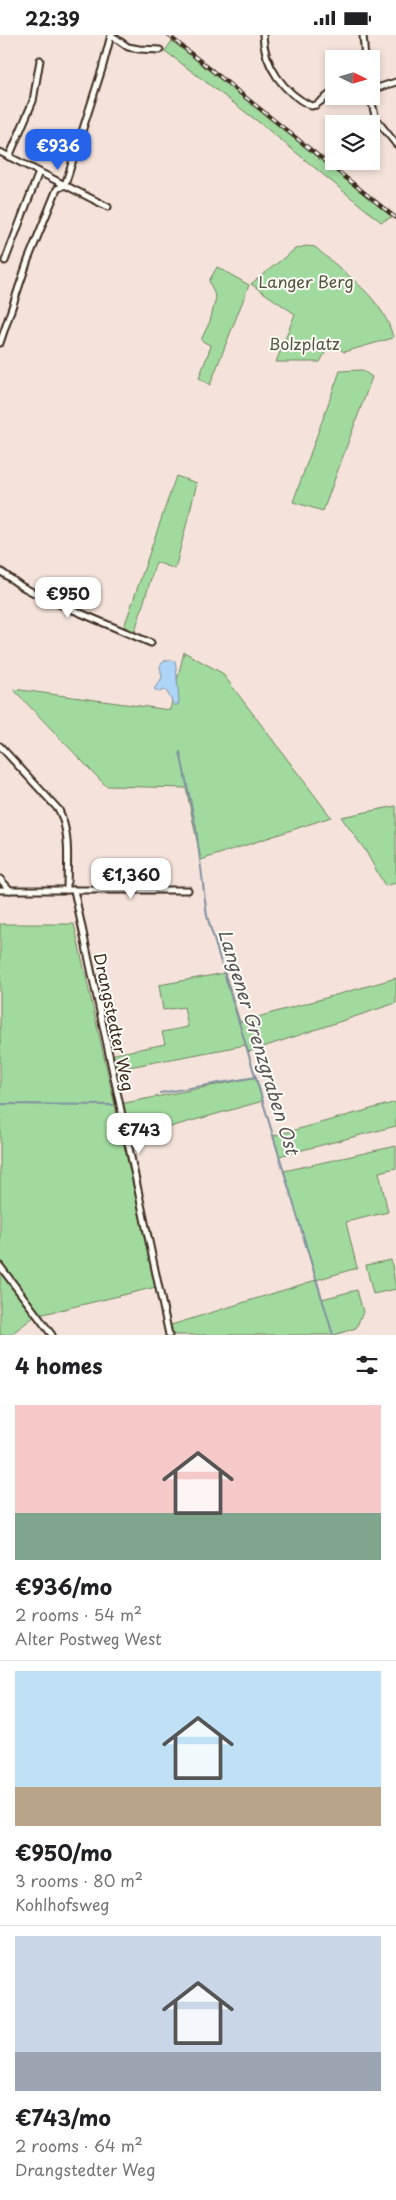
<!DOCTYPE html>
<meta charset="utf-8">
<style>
body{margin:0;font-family:"Playpen Sans",sans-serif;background:#f2f2f2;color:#202124;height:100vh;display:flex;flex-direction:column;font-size:19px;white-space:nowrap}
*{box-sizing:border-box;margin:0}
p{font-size:16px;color:#757577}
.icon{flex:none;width:28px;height:28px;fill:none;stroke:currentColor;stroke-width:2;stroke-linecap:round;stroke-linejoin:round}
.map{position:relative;height:1300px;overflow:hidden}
.side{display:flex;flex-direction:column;background:#fff;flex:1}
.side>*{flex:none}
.needle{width:32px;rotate:95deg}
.controls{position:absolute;left:325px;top:15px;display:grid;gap:10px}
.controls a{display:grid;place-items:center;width:55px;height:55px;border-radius:0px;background:#fff;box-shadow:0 2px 8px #0003;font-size:25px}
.price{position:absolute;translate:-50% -42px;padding:0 11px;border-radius:10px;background:#fff;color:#222;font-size:16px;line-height:32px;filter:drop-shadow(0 1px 2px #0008)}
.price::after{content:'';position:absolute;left:50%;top:30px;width:15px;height:11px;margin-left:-8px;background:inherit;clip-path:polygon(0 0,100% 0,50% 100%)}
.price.current{background:#2563eb;color:#fff}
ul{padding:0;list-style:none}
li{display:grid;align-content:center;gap:10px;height:265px;padding:0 15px}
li+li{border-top:1px solid #e0e0e0}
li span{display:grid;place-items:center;height:155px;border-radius:0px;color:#555}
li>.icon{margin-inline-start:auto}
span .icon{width:90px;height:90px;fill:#fffc;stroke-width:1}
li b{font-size:21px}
h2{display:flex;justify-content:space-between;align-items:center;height:60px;padding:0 15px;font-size:21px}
.status{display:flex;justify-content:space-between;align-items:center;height:35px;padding:0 25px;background:#fff;direction:ltr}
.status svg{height:14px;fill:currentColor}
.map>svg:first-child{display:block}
.green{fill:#a1da9e;stroke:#6e825e}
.water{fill:#aed4f7;stroke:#8090a0}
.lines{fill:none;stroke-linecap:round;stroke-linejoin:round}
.stream{stroke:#8090a0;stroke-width:2}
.minor-casing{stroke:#3b2a1e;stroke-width:9}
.minor{stroke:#fdfcf7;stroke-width:5}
.rail-casing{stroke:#3b2a1e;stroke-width:4}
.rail{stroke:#fdfcf7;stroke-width:2;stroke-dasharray:5.5;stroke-linecap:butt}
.labels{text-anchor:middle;stroke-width:4;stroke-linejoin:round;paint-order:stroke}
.park-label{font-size:16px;fill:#54563e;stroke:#fdfcf7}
.street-label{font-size:16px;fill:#3b2a1e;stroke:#fdfcf7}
.water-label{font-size:18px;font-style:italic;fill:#585454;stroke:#fdfcf7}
</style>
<div class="status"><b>22:39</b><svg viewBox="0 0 49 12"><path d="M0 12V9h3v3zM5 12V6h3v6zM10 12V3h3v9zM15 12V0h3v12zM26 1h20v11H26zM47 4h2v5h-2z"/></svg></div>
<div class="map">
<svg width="396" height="1300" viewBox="0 0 396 1300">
<rect width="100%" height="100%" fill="#f5e3db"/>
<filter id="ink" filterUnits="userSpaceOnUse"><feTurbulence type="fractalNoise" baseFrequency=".02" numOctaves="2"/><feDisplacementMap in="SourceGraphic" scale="10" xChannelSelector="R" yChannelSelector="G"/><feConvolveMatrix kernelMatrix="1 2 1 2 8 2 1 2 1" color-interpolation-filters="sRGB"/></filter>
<g filter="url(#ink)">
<g class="green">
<polygon points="172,6 392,182 381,187 265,92 165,16"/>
<path d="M306,211l9,1c29,26 70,52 78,91l-49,14 -13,-10 -11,20h-44l19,-48 -44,-30 44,-35z"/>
<polygon points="217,232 249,250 210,350 199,343 211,311 201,305 210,286 216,263 209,246"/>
<polygon points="362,335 372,342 323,476 293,467 340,336"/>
<polygon points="176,441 197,448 175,534 156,527 135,596 124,592"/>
<polygon points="184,617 222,638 331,782 201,825 186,753 106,751 13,654 170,675"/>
<polygon points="396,771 396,848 385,851 365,815 341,782"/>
<polygon points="0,889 74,889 156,1252 35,1281 10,1300 0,1300"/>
<polygon points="225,938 240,987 396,943 396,968 248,1017 246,1010 113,1035 110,1020 165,1009 162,997 188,992 184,972 163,975 159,950"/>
<polygon points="256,1042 263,1066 127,1104 120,1069"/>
<polygon points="396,1067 396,1091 279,1121 273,1101"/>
<polygon points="396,1111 396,1133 379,1137 388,1177 346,1187 357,1233 316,1245 322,1264 357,1255 363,1277 356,1293 334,1300 171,1300 168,1291 316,1245 284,1136"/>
<polygon points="391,1225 396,1254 373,1259 366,1230"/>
</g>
<polygon class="water" points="171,625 175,627 176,632 179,665 178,670 174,670 167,657 164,655 159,657 154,654 162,643 160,631 164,626"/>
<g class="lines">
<g class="stream">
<polyline points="180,717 196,793 207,881 333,1300"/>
<polyline points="160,1058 256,1042"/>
<polyline points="0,1069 113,1070"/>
</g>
<defs>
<g id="minor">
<path d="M263,0c1,31 21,58 48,71l5,-1 18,-14"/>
<polyline points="363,0 365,24"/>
<polyline points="371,55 396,47"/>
<polyline points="370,61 376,84 396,109"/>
<polyline points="0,117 108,172"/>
<polyline points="9,122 33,66 40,25"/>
<polyline points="5,226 39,137"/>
<polyline points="0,308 28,225 57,154 65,150 102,34 111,0 128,12 139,14 160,15"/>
<polyline points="0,536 21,551 38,560 151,608"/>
<path d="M0,711l59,64c12,25 8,52 8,80"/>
<polyline points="0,844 10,855"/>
<polyline points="0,855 188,855"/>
<polyline points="74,855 169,1300"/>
<polyline points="0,1231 52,1300"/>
</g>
</defs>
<use href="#minor" class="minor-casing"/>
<use href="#minor" class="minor"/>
<defs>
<polyline id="rail" points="168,0 396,183"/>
</defs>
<use href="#rail" class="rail-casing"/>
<use href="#rail" class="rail"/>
</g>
</g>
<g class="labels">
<g class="park-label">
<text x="306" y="253">Langer Berg</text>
<text x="304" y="315">Bolzplatz</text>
</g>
<g class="street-label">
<text transform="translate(114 987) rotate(78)" y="6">Drangstedter Weg</text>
</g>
<g class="water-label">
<text transform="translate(258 1007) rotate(73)" y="6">Langener Grenzgraben Ost</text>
</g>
</g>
</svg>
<div class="controls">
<a><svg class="needle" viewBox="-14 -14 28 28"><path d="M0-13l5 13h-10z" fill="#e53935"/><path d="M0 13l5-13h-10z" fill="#757577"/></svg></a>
<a><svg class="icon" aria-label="layers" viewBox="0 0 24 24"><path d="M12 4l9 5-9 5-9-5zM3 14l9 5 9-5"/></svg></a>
</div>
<b class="price current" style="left:58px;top:136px">€936</b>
<b class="price" style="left:68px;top:584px">€950</b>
<b class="price" style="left:131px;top:865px">€1,360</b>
<b class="price" style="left:139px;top:1120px">€743</b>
</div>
<section class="side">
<h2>4 homes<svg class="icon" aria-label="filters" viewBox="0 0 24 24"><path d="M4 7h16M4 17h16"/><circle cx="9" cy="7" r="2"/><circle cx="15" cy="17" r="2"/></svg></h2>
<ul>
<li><span style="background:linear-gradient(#f6c9c9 70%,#7fa58c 0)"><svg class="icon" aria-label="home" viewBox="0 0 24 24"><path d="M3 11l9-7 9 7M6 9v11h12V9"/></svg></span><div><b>€936/mo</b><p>2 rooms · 54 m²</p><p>Alter Postweg West</p></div></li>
<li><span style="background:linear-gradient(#bfe0f5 75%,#b9a48a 0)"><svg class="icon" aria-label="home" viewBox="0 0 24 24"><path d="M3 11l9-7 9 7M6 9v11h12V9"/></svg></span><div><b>€950/mo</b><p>3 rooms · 80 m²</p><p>Kohlhofsweg</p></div></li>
<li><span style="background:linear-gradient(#c9d6e8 75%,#9aa5b1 0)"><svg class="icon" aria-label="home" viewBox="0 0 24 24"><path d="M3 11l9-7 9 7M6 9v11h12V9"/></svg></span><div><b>€743/mo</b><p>2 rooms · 64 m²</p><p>Drangstedter Weg</p></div></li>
</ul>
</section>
